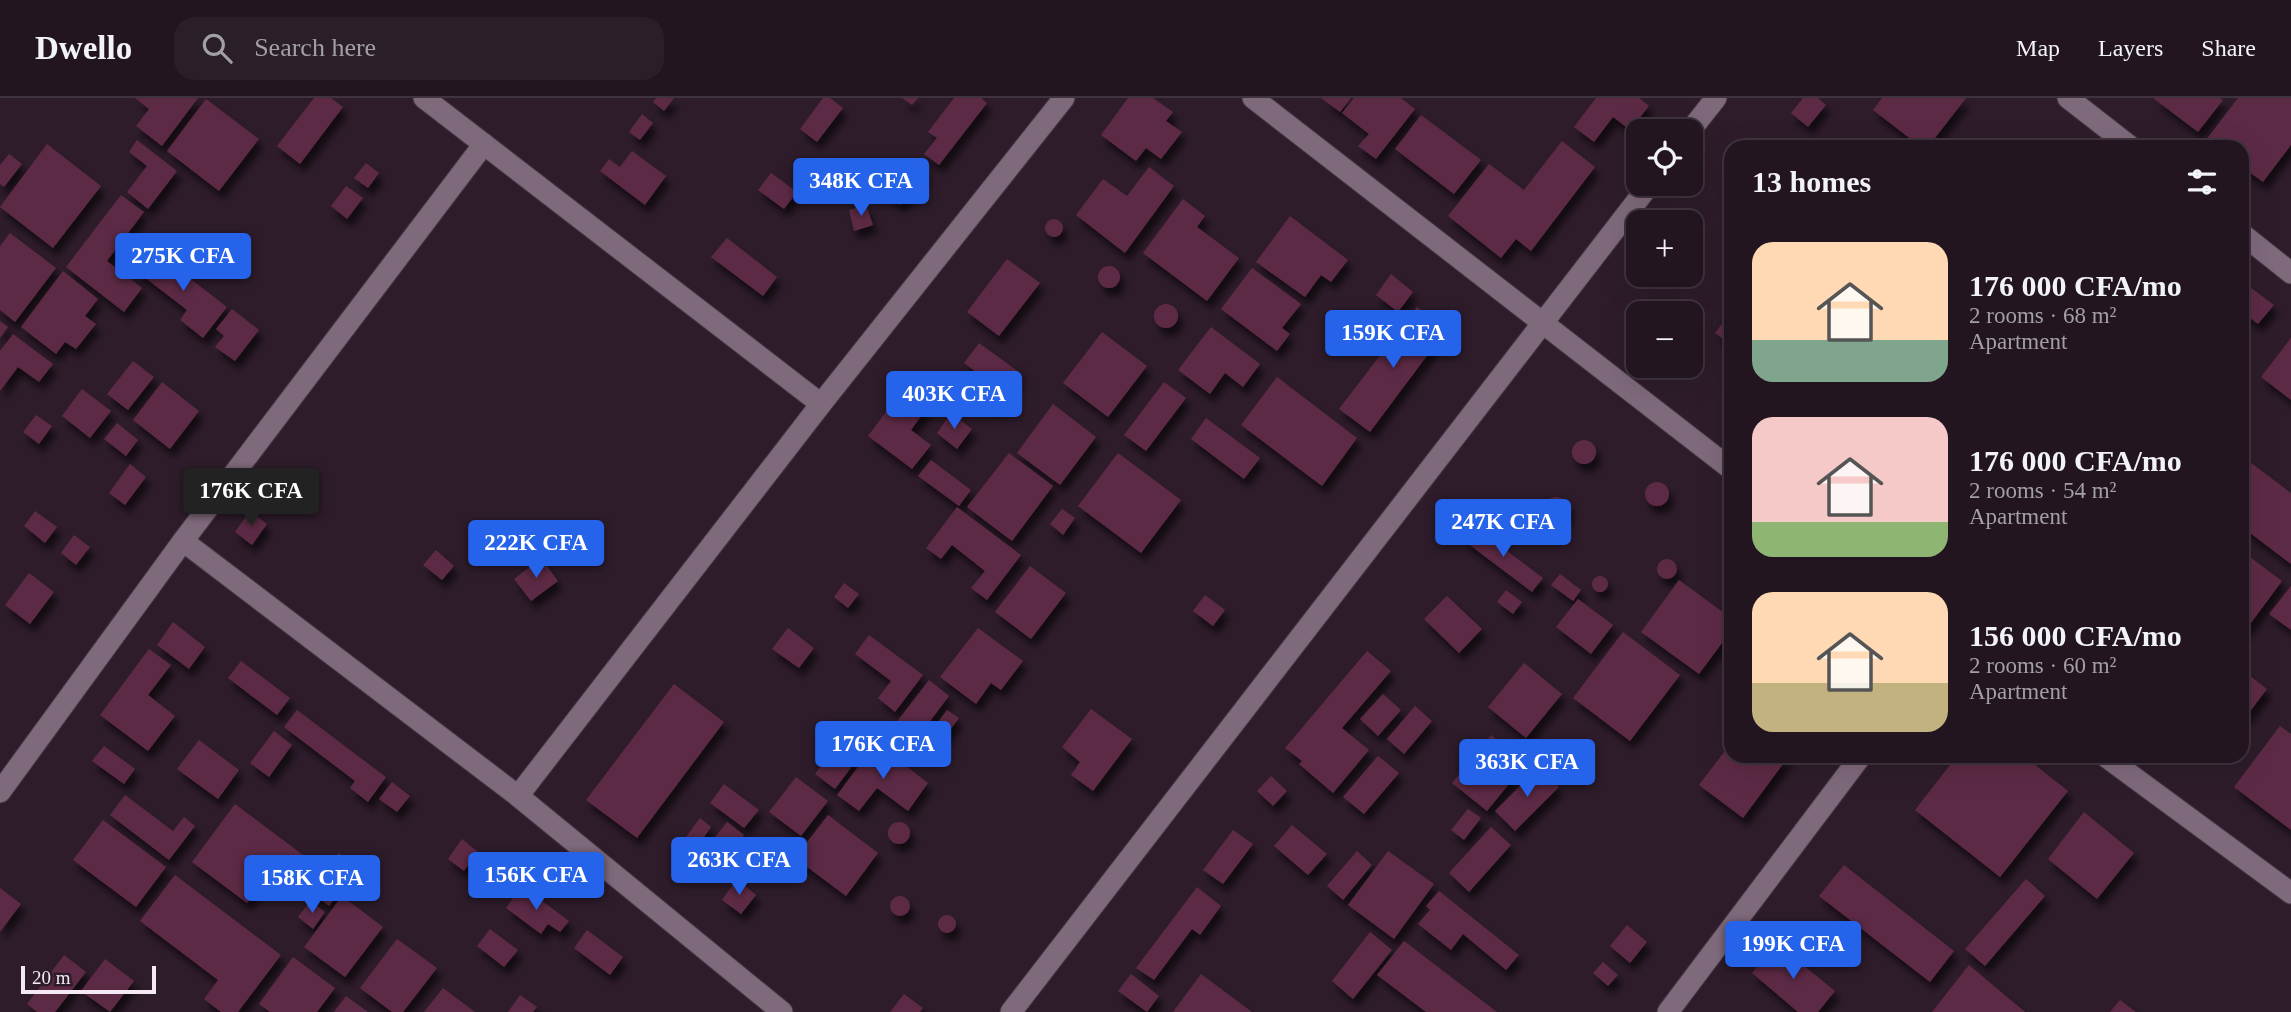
<!DOCTYPE html>
<meta charset="utf-8">
<style>
body{margin:0;font-family:"Times New Roman",serif;background:#2a1e29;color:#f1f3f6;height:100vh;display:flex;flex-direction:column;font-size:26px;white-space:nowrap}
*{box-sizing:border-box;margin:0}
p{font-size:23px;color:#a29fa5}
.icon{flex:none;width:38px;height:38px;fill:none;stroke:currentColor;stroke-width:2;stroke-linecap:round;stroke-linejoin:round}
.map{position:relative;flex:1;overflow:hidden}
.drawer{position:absolute;left:1724px;top:42px;width:525px;height:623px;display:flex;flex-direction:column;background:#221520;border-radius:21px;box-shadow:0 7px 28px #0002,0 0 0 2px #3f343e}
.drawer>*{flex:none}
.tools{position:absolute;left:1626px;top:21px;display:grid;gap:14px}
.tools a{display:grid;place-items:center;width:77px;height:77px;border-radius:14px;background:#221520;box-shadow:0 7px 28px #0002,0 0 0 2px #3f343e;font-size:35px}
.scale{position:absolute;left:21px;bottom:18px;width:135px;box-sizing:border-box;padding-left:7px;border:4px solid #f5e9f3;border-top:0;font-size:19px;line-height:24px;white-space:nowrap;color:#f5e9f3;-webkit-text-stroke:5px #2e1c2b;paint-order:stroke}
.price{position:absolute;translate:-50% -60px;padding:0 16px;border-radius:7px;background:#2563eb;color:#fff;font-size:23px;line-height:46px;filter:drop-shadow(0 2px 4px #0008)}
.price::after{content:'';position:absolute;left:50%;top:42px;width:21px;height:16px;margin-left:-10px;background:inherit;clip-path:polygon(0 0,100% 0,50% 100%)}
.price.on{background:#222;color:#fff}
ul{padding:0;list-style:none}
li{display:flex;align-items:center;gap:21px;height:175px;padding:0 28px}
li span{display:grid;place-items:center;flex:none;width:196px;height:140px;border-radius:21px;color:#555}
li>.icon{margin-inline-start:auto}
span .icon{width:84px;height:84px;fill:#fffc;stroke-width:1}
li b{font-size:30px}
h2{display:flex;justify-content:space-between;align-items:center;height:84px;padding:0 28px;font-size:30px}
header{display:flex;align-items:center;gap:42px;box-sizing:border-box;height:98px;padding:0 35px;background:#221520;border-bottom:2px solid #3f343e}
header strong{font-size:33px}
nav{display:flex;gap:38px;margin-inline-start:auto;font-size:24px}
.search{width:490px;height:63px;background:#2a1e29;display:flex;align-items:center;gap:18px;box-sizing:border-box;padding:0 24px;border-radius:21px;color:#a29fa5;font-size:26px}
.map>svg:first-child{display:block}
.building{fill:#5d2c44;filter:url(#shadow)}
.lines{fill:none;stroke-linecap:round;stroke-linejoin:round}
.minor-casing{stroke:#463845;stroke-width:23}
.minor{stroke:#7f6a7b;stroke-width:21}
</style>
<header>
<strong>Dwello</strong>
<div class="search"><svg class="icon" aria-label="search" viewBox="0 0 24 24"><circle cx="10" cy="10" r="6"/><path d="M15 15l6 6"/></svg>Search here</div>
<nav><a>Map</a><a>Layers</a><a>Share</a></nav>
</header>
<div class="map">
<svg width="2291" height="914" viewBox="0 0 2291 914">
<defs>
<filter id="shadow"><feDropShadow dx="4.5" dy="8" stdDeviation="3.5" flood-color="#0009"/></filter>
</defs>
<rect width="100%" height="100%" fill="#2e1c2b"/>
<g class="building">
<polygon points="135,0 198,0 162,48 136,28 149,11"/>
<polygon points="314,0 331,0 343,9 300,66 277,48"/>
<polygon points="656,0 674,0 664,13 653,4"/>
<polygon points="823,0 830,0 843,10 817,44 800,31"/>
<polygon points="902,0 918,0 912,7"/>
<polygon points="954,0 981,0 987,5 939,67 924,56 937,40 928,34"/>
<polygon points="1128,0 1153,0 1173,14 1166,23 1182,34 1161,61 1146,50 1136,63 1101,37"/>
<polygon points="1321,0 1351,0 1340,14"/>
<polygon points="1354,0 1401,0 1415,11 1376,61 1358,48 1369,36 1342,15"/>
<polygon points="1596,0 1639,0 1649,8 1630,32 1613,19 1594,44 1574,29"/>
<polygon points="1803,0 1818,0 1826,7 1808,29 1791,15"/>
<polygon points="1882,0 1966,0 1928,49 1921,49 1873,12"/>
<polygon points="2153,0 2220,0 2223,2 2198,34"/>
<polygon points="2238,0 2291,0 2291,47 2263,84 2242,69 2242,49 2216,49 2206,42"/>
<polygon points="206,1 259,41 219,93 167,53"/>
<polygon points="642,16 653,25 640,42 629,34"/>
<polygon points="1421,17 1481,62 1454,96 1395,51"/>
<polygon points="137,42 177,73 148,111 127,94 147,68 129,54"/>
<polygon points="1562,43 1595,69 1531,153 1516,141 1501,160 1448,118 1489,66 1524,92"/>
<polygon points="47,46 101,88 53,150 0,109"/>
<polygon points="632,53 666,78 645,107 600,73 609,61 620,69"/>
<polygon points="9,56 22,66 4,89 0,86 0,67"/>
<polygon points="912,63 926,74 901,107 887,96"/>
<polygon points="366,65 379,75 368,90 354,80"/>
<polygon points="1149,69 1174,88 1125,155 1076,117 1103,81 1127,98"/>
<polygon points="771,75 797,94 784,111 758,92"/>
<polygon points="346,88 363,100 347,121 331,108"/>
<polygon points="121,97 144,114 107,163 142,190 124,214 66,169"/>
<polygon points="1183,101 1205,118 1197,129 1239,160 1207,203 1143,155"/>
<polygon points="866,107 873,127 854,133 849,112"/>
<polygon points="1290,118 1348,162 1331,184 1321,177 1305,199 1256,164"/>
<circle cx="1054" cy="130" r="9"/>
<polygon points="10,135 56,170 15,224 0,212 0,148"/>
<polygon points="727,140 777,179 763,198 711,159"/>
<polygon points="152,151 227,209 203,240 180,222 187,212 135,172"/>
<polygon points="1007,161 1040,185 999,238 967,214"/>
<circle cx="1109" cy="179" r="11"/>
<polygon points="1252,170 1301,206 1282,230 1290,236 1277,253 1221,211"/>
<polygon points="63,173 98,201 85,218 96,226 76,251 65,244 56,256 21,229"/>
<polygon points="1391,176 1413,194 1398,214 1376,197"/>
<polygon points="2242,183 2274,207 2258,226 2242,214"/>
<circle cx="1166" cy="218" r="12"/>
<polygon points="1417,209 1447,231 1370,334 1339,311"/>
<polygon points="232,211 259,232 235,263 215,249 224,238 216,231"/>
<polygon points="1731,214 1731,247 1715,235"/>
<polygon points="0,223 8,229 0,240"/>
<polygon points="1211,229 1260,266 1243,289 1225,275 1210,296 1178,272"/>
<polygon points="1102,234 1147,268 1108,319 1063,285"/>
<polygon points="13,236 53,266 39,284 18,269 0,293 0,253"/>
<polygon points="2291,240 2291,302 2261,279"/>
<polygon points="979,245 1019,274 991,310 976,300 988,283 964,265"/>
<polygon points="133,263 154,279 128,312 107,296"/>
<polygon points="1277,279 1357,340 1322,388 1241,327"/>
<polygon points="162,284 199,313 170,351 133,322"/>
<polygon points="1164,284 1186,300 1146,353 1124,337"/>
<polygon points="908,285 932,303 911,332 931,347 912,371 868,338"/>
<polygon points="82,291 111,313 90,340 62,318"/>
<polygon points="1053,306 1096,339 1060,387 1017,355"/>
<polygon points="951,315 972,331 957,351 937,335"/>
<polygon points="36,317 52,328 39,346 23,334"/>
<polygon points="1206,320 1260,360 1244,381 1191,341"/>
<polygon points="117,325 138,342 126,358 104,341"/>
<circle cx="1584" cy="354" r="12"/>
<polygon points="1009,355 1053,388 1012,443 967,409"/>
<polygon points="1118,355 1181,402 1141,455 1078,408"/>
<polygon points="2242,358 2291,395 2291,466 2242,429"/>
<polygon points="931,362 971,392 959,408 918,378"/>
<polygon points="130,366 146,379 125,407 109,395"/>
<circle cx="1657" cy="396" r="12"/>
<circle cx="1556" cy="411" r="12"/>
<polygon points="957,409 1021,457 987,502 971,490 985,473 952,447 941,461 926,450"/>
<polygon points="1062,411 1075,420 1063,437 1050,426"/>
<polygon points="35,413 57,429 45,445 24,428"/>
<polygon points="250,413 267,426 252,447 235,434"/>
<polygon points="1474,428 1543,480 1532,494 1463,442"/>
<polygon points="74,437 90,449 76,467 61,455"/>
<polygon points="436,452 454,468 442,482 423,467"/>
<polygon points="2242,453 2282,483 2242,537"/>
<polygon points="541,460 558,483 531,503 514,481"/>
<circle cx="1667" cy="471" r="10"/>
<polygon points="1030,468 1066,495 1031,541 995,514"/>
<polygon points="29,475 54,494 30,526 5,507"/>
<polygon points="1560,476 1581,492 1573,503 1551,487"/>
<circle cx="1600" cy="486" r="8"/>
<polygon points="1679,482 1731,520 1731,533 1699,576 1641,534"/>
<polygon points="844,485 859,496 848,510 834,499"/>
<polygon points="2291,488 2291,532 2269,516"/>
<polygon points="1506,492 1522,504 1513,516 1497,504"/>
<polygon points="1205,497 1225,512 1213,528 1193,513"/>
<polygon points="1447,498 1482,531 1459,555 1424,521"/>
<polygon points="1578,501 1613,527 1591,556 1556,529"/>
<polygon points="173,524 205,549 189,571 157,547"/>
<polygon points="788,530 814,550 799,570 772,551"/>
<polygon points="978,530 1023,563 1001,592 991,585 976,606 940,579"/>
<polygon points="1623,534 1680,577 1630,643 1573,600"/>
<polygon points="869,537 923,577 895,614 878,600 891,583 855,556"/>
<polygon points="149,551 171,567 148,597 175,618 148,653 100,617"/>
<polygon points="1367,553 1391,573 1342,630 1369,652 1333,695 1299,666 1302,663 1285,650"/>
<polygon points="241,563 290,600 277,617 228,580"/>
<polygon points="1524,565 1562,596 1526,640 1488,609"/>
<polygon points="2242,572 2267,591 2242,624"/>
<polygon points="929,582 949,598 907,654 886,638"/>
<polygon points="674,586 724,624 637,740 586,702"/>
<polygon points="1383,596 1401,612 1378,638 1360,621"/>
<polygon points="1415,608 1432,623 1404,656 1387,641"/>
<polygon points="1091,611 1132,641 1093,693 1071,677 1080,664 1062,649"/>
<polygon points="297,612 386,679 368,704 350,690 355,683 284,629"/>
<polygon points="947,612 959,620 944,640 933,631"/>
<polygon points="854,625 873,640 835,691 815,676"/>
<polygon points="2280,628 2291,636 2291,732 2234,689"/>
<polygon points="274,633 292,647 269,679 250,665"/>
<polygon points="1491,637 1526,665 1487,713 1452,685"/>
<polygon points="199,642 239,672 218,701 177,671"/>
<polygon points="876,645 928,685 908,713 877,690 859,713 837,697"/>
<polygon points="1731,645 1731,658 1789,658 1743,720 1699,687"/>
<polygon points="104,648 135,671 124,686 92,663"/>
<polygon points="1378,658 1399,675 1364,716 1343,699"/>
<polygon points="1957,658 2024,658 2068,693 2000,779 1915,712"/>
<polygon points="1540,668 1559,689 1515,733 1495,713"/>
<polygon points="1271,678 1287,693 1273,708 1257,693"/>
<polygon points="796,679 828,703 801,738 769,714"/>
<polygon points="392,684 410,698 397,714 379,701"/>
<polygon points="724,686 759,712 744,730 710,705"/>
<polygon points="125,697 173,733 184,719 195,728 169,762 110,717"/>
<polygon points="235,706 319,769 303,791 274,769 247,805 192,764"/>
<polygon points="1468,711 1481,720 1464,742 1451,732"/>
<polygon points="2084,714 2134,755 2097,801 2048,761"/>
<polygon points="828,717 878,755 846,798 795,760"/>
<polygon points="700,720 711,729 698,748 686,739"/>
<polygon points="103,722 166,769 136,809 73,762"/>
<circle cx="899" cy="735" r="11"/>
<polygon points="727,724 744,737 729,755 712,743"/>
<polygon points="1292,727 1327,756 1308,777 1274,748"/>
<polygon points="1491,729 1511,747 1469,794 1449,775"/>
<polygon points="1233,732 1253,746 1223,786 1203,772"/>
<polygon points="462,741 478,754 464,773 448,761"/>
<polygon points="1357,753 1372,767 1343,802 1327,788"/>
<polygon points="1388,753 1434,786 1394,841 1348,807"/>
<polygon points="339,755 358,769 329,808 310,793"/>
<polygon points="1844,767 1954,853 1930,884 1819,798"/>
<polygon points="175,777 281,857 238,914 221,914 204,901 218,882 140,823"/>
<polygon points="737,781 756,797 741,816 722,802"/>
<polygon points="2026,781 2045,798 1985,868 1965,851"/>
<polygon points="522,788 569,823 560,834 548,826 541,836 506,810"/>
<polygon points="1197,789 1221,808 1200,837 1192,831 1154,882 1136,870"/>
<polygon points="0,790 21,806 0,834"/>
<polygon points="1439,793 1519,857 1506,872 1463,836 1451,852 1418,826 1430,812 1426,808"/>
<polygon points="342,798 383,829 345,879 304,849"/>
<circle cx="900" cy="808" r="10"/>
<polygon points="310,803 325,814 313,831 298,819"/>
<circle cx="947" cy="826" r="9"/>
<polygon points="1627,827 1647,844 1630,865 1610,848"/>
<polygon points="490,831 518,852 504,869 477,848"/>
<polygon points="587,832 623,859 610,877 574,850"/>
<polygon points="1370,834 1392,852 1353,901 1332,883"/>
<polygon points="397,841 437,870 403,914 392,914 360,890"/>
<polygon points="1404,843 1497,914 1426,914 1377,877"/>
<polygon points="1776,845 1835,893 1818,914 1798,914 1752,875"/>
<polygon points="64,857 86,874 55,914 37,914 27,906"/>
<polygon points="293,859 335,890 317,914 270,914 259,906"/>
<polygon points="105,861 134,883 110,914 81,893"/>
<polygon points="1603,864 1618,877 1608,888 1593,875"/>
<polygon points="1969,867 2025,914 1932,914"/>
<polygon points="1131,876 1159,898 1147,914 1118,893"/>
<polygon points="1201,876 1252,914 1173,914"/>
<polygon points="443,890 475,914 424,914"/>
<polygon points="904,896 923,910 920,914 890,914"/>
<polygon points="520,897 537,909 533,914 508,914"/>
<polygon points="346,898 368,914 334,914"/>
<polygon points="2120,902 2136,914 2110,914"/>
</g>
<g class="lines">
<defs>
<g id="minor">
<polyline points="424,0 821,306"/>
<polyline points="1253,0 1731,371"/>
<polyline points="2068,0 2131,49"/>
<polyline points="1690,33 1716,0"/>
<polyline points="2242,136 2291,175"/>
<polyline points="183,443 518,698 782,914"/>
<polyline points="2105,658 2291,795"/>
<polyline points="0,694 183,443 484,46"/>
<polyline points="518,698 821,306 1064,0"/>
<polyline points="1011,914 1650,86"/>
<polyline points="1668,914 1861,658"/>
</g>
</defs>
<use href="#minor" class="minor-casing"/>
<use href="#minor" class="minor"/>
</g>
</svg>
<div class="tools">
<a><svg class="icon" aria-label="locate" viewBox="0 0 24 24"><circle cx="12" cy="12" r="6"/><path d="M12 2v4M12 18v4M2 12h4M18 12h4"/></svg></a>
<a>+</a>
<a>−</a>
</div>
<div class="scale">20 m</div>
<b class="price" style="left:861px;top:120px">348K CFA</b>
<b class="price" style="left:183px;top:195px">275K CFA</b>
<b class="price" style="left:1393px;top:272px">159K CFA</b>
<b class="price" style="left:954px;top:333px">403K CFA</b>
<b class="price on" style="left:251px;top:430px">176K CFA</b>
<b class="price" style="left:1503px;top:461px">247K CFA</b>
<b class="price" style="left:536px;top:482px">222K CFA</b>
<b class="price" style="left:883px;top:683px">176K CFA</b>
<b class="price" style="left:1527px;top:701px">363K CFA</b>
<b class="price" style="left:739px;top:799px">263K CFA</b>
<b class="price" style="left:536px;top:814px">156K CFA</b>
<b class="price" style="left:312px;top:817px">158K CFA</b>
<b class="price" style="left:1793px;top:883px">199K CFA</b>
<section class="drawer">
<h2>13 homes<svg class="icon" aria-label="filters" viewBox="0 0 24 24"><path d="M4 7h16M4 17h16"/><circle cx="9" cy="7" r="2"/><circle cx="15" cy="17" r="2"/></svg></h2>
<ul>
<li><span style="background:linear-gradient(#ffd9b3 70%,#7fa58c 0)"><svg class="icon" aria-label="home" viewBox="0 0 24 24"><path d="M3 11l9-7 9 7M6 9v11h12V9"/></svg></span><div><b>176 000 CFA/mo</b><p>2 rooms · 68 m²</p><p>Apartment</p></div></li>
<li><span style="background:linear-gradient(#f6c9c9 75%,#8fb573 0)"><svg class="icon" aria-label="home" viewBox="0 0 24 24"><path d="M3 11l9-7 9 7M6 9v11h12V9"/></svg></span><div><b>176 000 CFA/mo</b><p>2 rooms · 54 m²</p><p>Apartment</p></div></li>
<li><span style="background:linear-gradient(#ffd9b3 65%,#c2b280 0)"><svg class="icon" aria-label="home" viewBox="0 0 24 24"><path d="M3 11l9-7 9 7M6 9v11h12V9"/></svg></span><div><b>156 000 CFA/mo</b><p>2 rooms · 60 m²</p><p>Apartment</p></div></li>
</ul>
</section>
</div>
